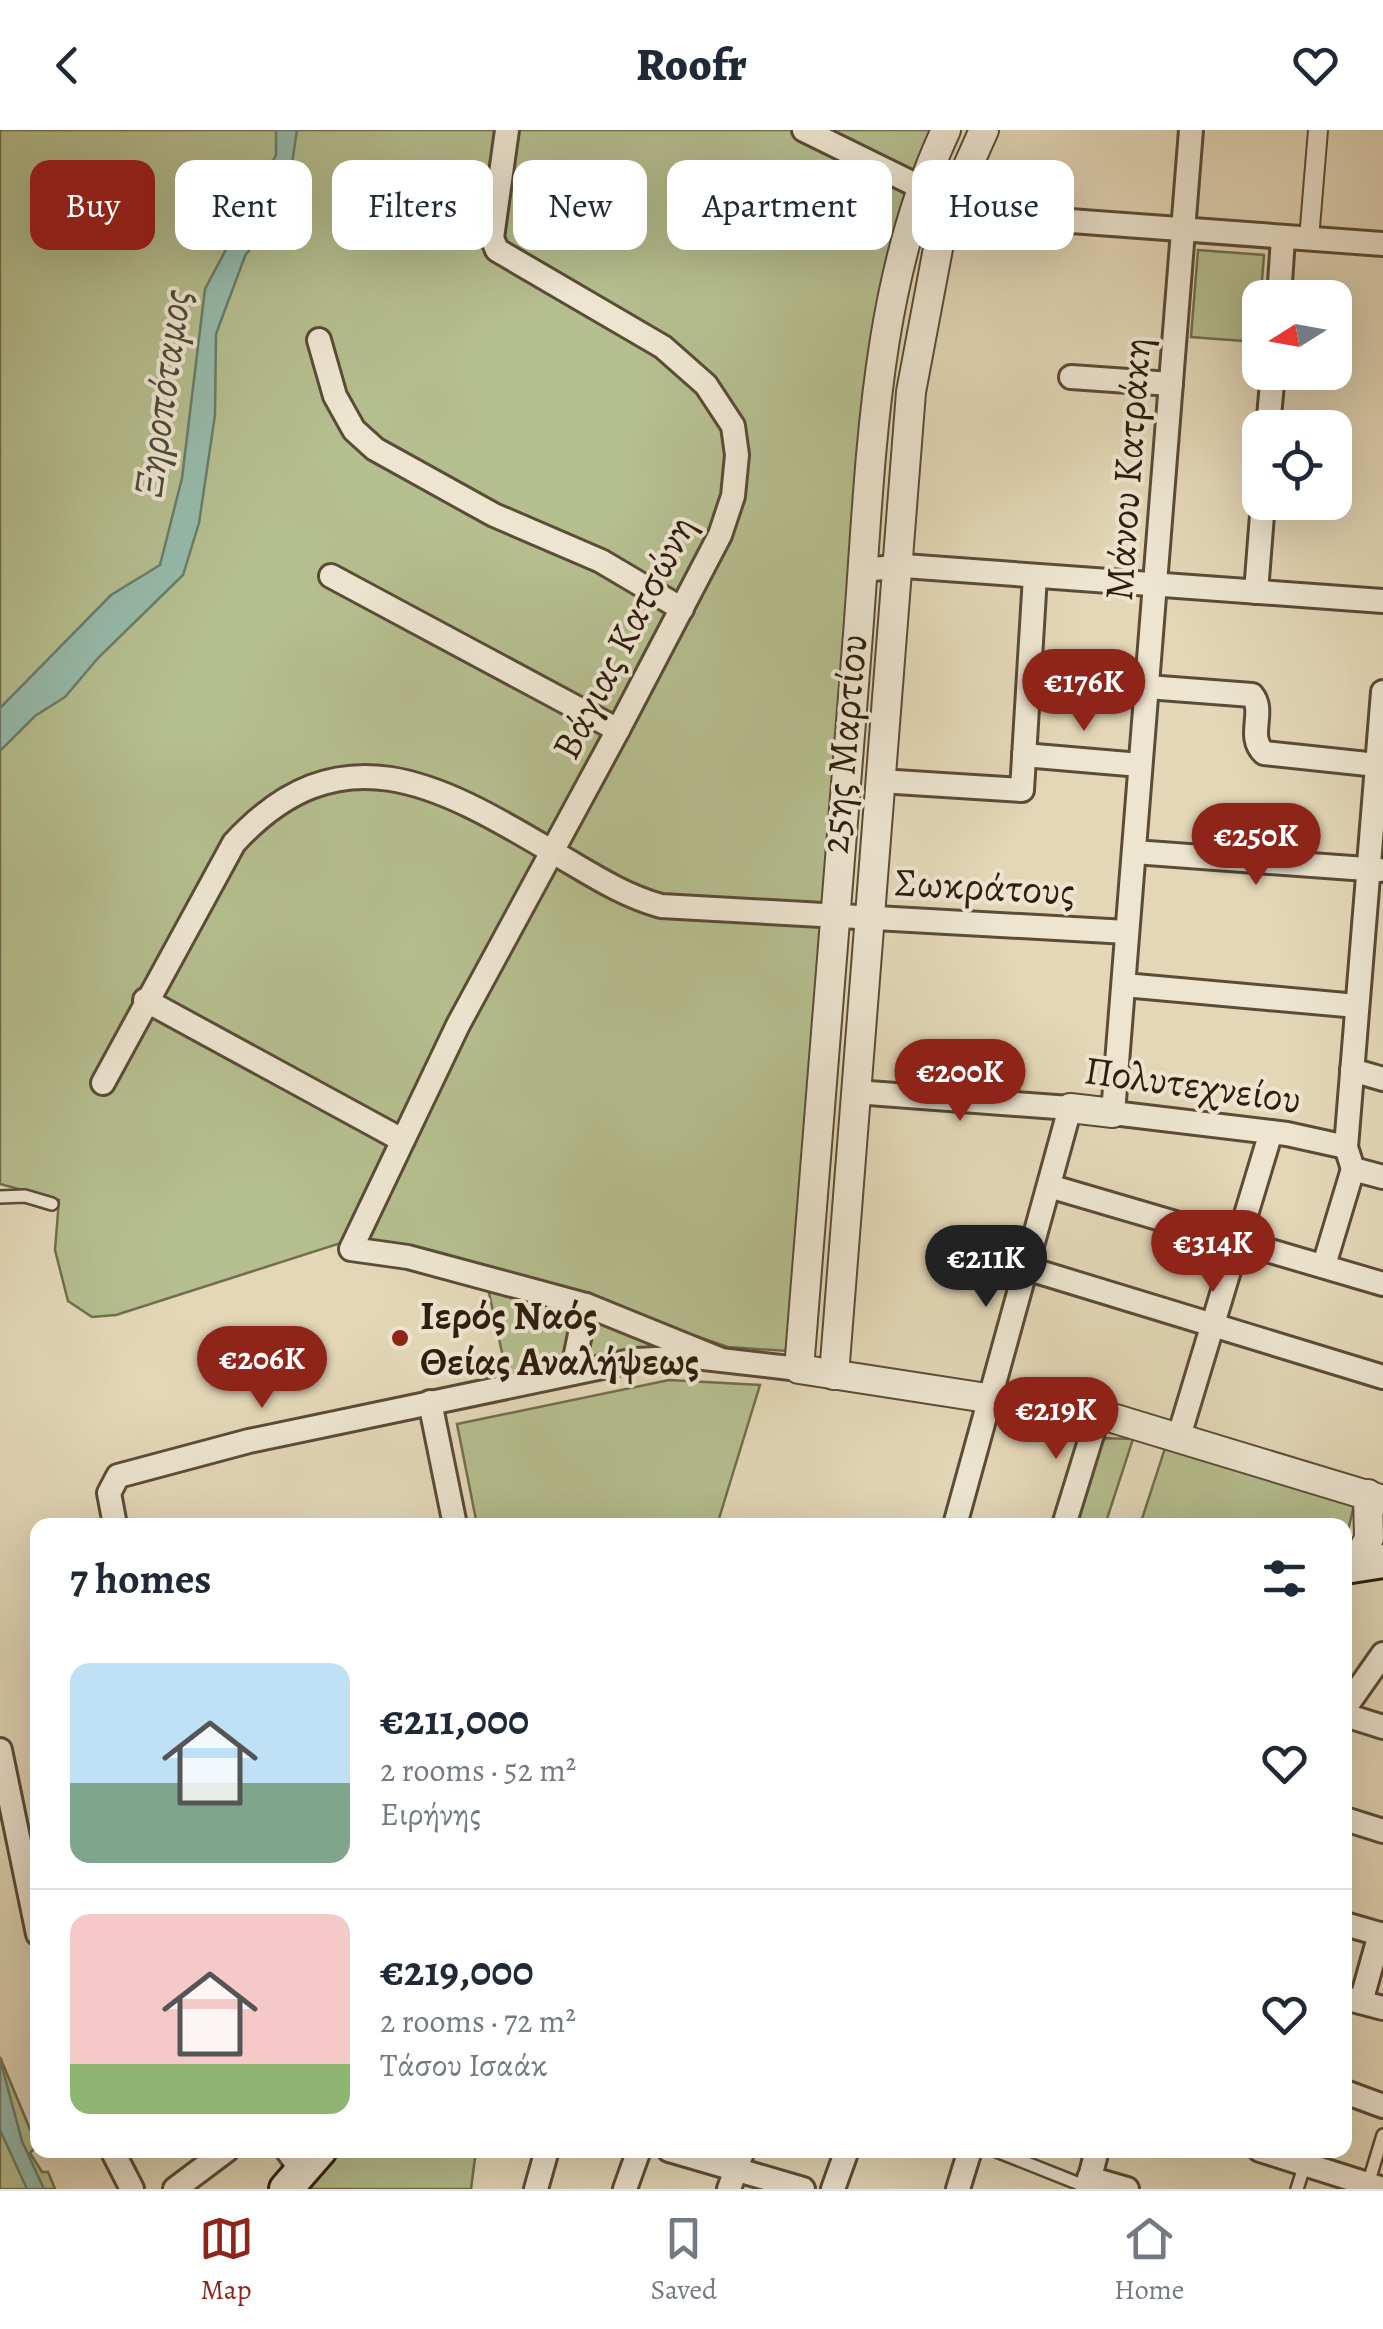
<!DOCTYPE html>
<meta charset="utf-8">
<style>
body{margin:0;font-family:Alegreya,serif;background:#f2f2f3;color:#1f2937;height:100vh;display:flex;flex-direction:column;font-size:38px;white-space:nowrap}
*{box-sizing:border-box;margin:0}
p{font-size:32px;color:#747a83}
.icon{flex:none;width:55px;height:55px;fill:none;stroke:currentColor;stroke-width:2;stroke-linecap:round;stroke-linejoin:round}
.map{position:relative;flex:1;overflow:hidden}
.side{position:absolute;left:30px;top:1388px;width:1322px;height:640px;display:flex;flex-direction:column;background:#fff;border-radius:20px;box-shadow:0 10px 40px #0002}
.side>*{flex:none}
.guide{position:absolute;left:30px;top:30px;width:1325px;height:90px;display:flex;gap:20px}
.needle{width:65px;rotate:259deg}
.fabs{position:absolute;left:1242px;top:150px;display:grid;gap:20px}
.fabs a{display:grid;place-items:center;width:110px;height:110px;border-radius:20px;background:#fff;box-shadow:0 10px 40px #0002;font-size:50px}
.price{position:absolute;translate:-50% -85px;padding:0 22px;border-radius:35px;background:#8f2418;color:#fff;font-size:32px;line-height:65px;filter:drop-shadow(0 2px 5px #0008)}
.price::after{content:'';position:absolute;left:50%;top:60px;width:30px;height:22px;margin-left:-15px;background:inherit;clip-path:polygon(0 0,100% 0,50% 100%)}
.price.on{background:#222;color:#fff}
ul{padding:0;list-style:none}
li{display:flex;align-items:center;gap:30px;height:250px;padding:0 40px}
li+li{border-top:2px solid #e0e1e3}
li span{display:grid;place-items:center;flex:none;width:280px;height:200px;border-radius:20px;color:#555}
li>.icon{margin-inline-start:auto}
span .icon{width:120px;height:120px;fill:#fffc;stroke-width:1}
li b{font-size:42px}
h2{display:flex;justify-content:space-between;align-items:center;height:120px;padding:0 40px;font-size:42px}
.pill{padding:0 35px;border-radius:20px;background:#fff;box-shadow:0 10px 40px #0002;font-size:35px;line-height:90px}
.pill.on{background:#8f2418;color:#fff}
header{display:flex;justify-content:space-between;align-items:center;height:130px;padding:0 40px;background:#fff;font-size:45px;font-weight:800}
.dock{display:flex;justify-content:space-around;align-items:center;height:140px;border-top:2px solid #e0e1e3;background:#fff;font-size:28px;color:#747a83}
.dock a{display:grid;justify-items:center;gap:5px}
.dock .on{color:#8f2418}
.map>svg:first-child{display:block}
.green{fill:#b5be8e;stroke:#726e4d;stroke-width:2.5}
.water{fill:#96baaa;stroke:#6c7c6b;stroke-width:2.5}
.lines{fill:none;stroke-linecap:round;stroke-linejoin:round}
.service-casing{stroke:#5b4c37;stroke-width:16}
.pedestrian-casing{stroke:#5b4c37;stroke-width:22}
.minor-casing{stroke:#5b4c37;stroke-width:28}
.tertiary-casing{stroke:#5b4c37;stroke-width:32}
.secondary-casing{stroke:#2e1e0c;stroke-width:38}
.service{stroke:#ede5d0;stroke-width:11}
.pedestrian{stroke:#ede5d0;stroke-width:18}
.minor{stroke:#ede5d0;stroke-width:22}
.tertiary{stroke:#ede5d0;stroke-width:28}
.secondary{stroke:#ede5d0;stroke-width:32}
.poi-dot{fill:#8f2418;stroke:#ede5d0;stroke-width:4}
.labels{text-anchor:middle;stroke-width:8;stroke-linejoin:round;paint-order:stroke}
.street-label{font-size:40px;fill:#2e1e0c;stroke:#ede5d0}
.poi-label{font-size:40px;font-weight:bold;fill:#2e1e0c;stroke:#ede5d0;text-anchor:start}
.water-label{font-size:42px;font-style:italic;fill:#4d4d3b;stroke:#ede5d0}
</style>
<header><svg class="icon" aria-label="back" viewBox="0 0 24 24"><path d="M15 5l-7 7 7 7"/></svg>Roofr<svg class="icon" aria-label="heart" viewBox="0 0 24 24"><path d="M12 20l-8-8c-3-5 5-10 8-4 3-6 11-1 8 4z"/></svg></header>
<div class="map">
<svg width="1383" height="2059" viewBox="0 0 1383 2059">
<rect width="100%" height="100%" fill="#e3d7b7"/>
<filter id="stains"><feTurbulence type="fractalNoise" baseFrequency=".002" numOctaves="4"/><feColorMatrix values="0 0 0 0 .2 0 0 0 0 .09 0 0 0 0 .02 0 0 0 .5 -.17"/></filter>
<radialGradient id="worn" r=".72"><stop offset=".6" stop-color="#630" stop-opacity="0"/><stop offset="1" stop-color="#630" stop-opacity=".3"/></radialGradient>
<g class="green">
<polygon points="0,0 934,0 904,68 884,149 787,1221 728,1217 588,1169 350,1110 116,1185 92,1187 68,1171 55,1120 59,1070 0,1054"/>
<polygon points="1198,120 1264,125 1257,212 1191,207"/>
<polygon points="487,1154 667,1218 507,1245"/>
<polygon points="669,1250 760,1255 717,1395 477,1395 457,1294"/>
<polygon points="1099,1308 1133,1309 1105,1395 1072,1395"/>
<polygon points="1166,1315 1354,1375 1345,1414 1345,1395 1140,1395"/>
<polygon points="0,1927 37,2016 30,2023 42,2042 48,2042 55,2059 0,2059"/>
<polygon points="329,2020 476,2020 471,2059 288,2059"/>
</g>
<g class="water">
<polygon points="276,0 297,0 287,67 245,126 216,204 215,285 199,393 183,445 98,528 65,567 35,586 0,621 0,578 111,465 160,435 182,348 205,159 276,25"/>
<polygon points="0,1929 22,2011 44,2059 27,2059 0,2000"/>
</g>
<g class="lines">
<defs>
<g id="service">
<polyline points="0,1067 25,1066 52,1074"/>
<polyline points="994,2020 1087,2057"/>
<polyline points="1368,2054 1383,2005"/>
<polyline points="1297,2059 1305,2034"/>
</g>
<polyline id="pedestrian" points="1309,109 1318,0"/>
<g id="minor">
<polyline points="507,0 492,108 497,120 663,217 706,255 733,296 737,325 733,366 720,405 618,600 458,895 351,1119 408,1127 586,1175 719,1229"/>
<polyline points="804,0 975,84 1383,114"/>
<polyline points="1191,0 1113,983 1287,1004 1346,1017"/>
<polyline points="1279,168 1283,108"/>
<polyline points="319,210 335,266 354,300 375,319 494,385 601,431 682,479"/>
<polyline points="1071,247 1171,254"/>
<polyline points="1268,298 1273,242"/>
<polyline points="863,440 904,436 1383,471"/>
<polyline points="331,446 618,600"/>
<polyline points="1256,462 1263,372"/>
<path d="M1147,557l105,8c14,17 -6,41 12,58l113,12"/>
<polyline points="1383,562 1346,1017 1353,1039 1383,1047"/>
<polyline points="1024,625 1140,635"/>
<polyline points="880,651 1022,660 1035,446"/>
<polyline points="1134,722 1380,740"/>
<polyline points="1124,855 1357,876"/>
<polyline points="145,870 402,1010"/>
<polyline points="1352,940 1383,949"/>
<path d="M103,953l131,-240c105,-114 203,-60 317,8 37,21 68,43 110,55l466,26"/>
<polyline points="855,962 1070,978 955,1395"/>
<polyline points="1049,1056 1383,1154"/>
<polyline points="1324,1135 1353,1039"/>
<polyline points="1026,1138 1383,1247"/>
<polyline points="572,1243 586,1175"/>
<polyline points="430,1272 455,1395"/>
<polyline points="1179,1306 1271,1002"/>
<polyline points="115,1395 109,1363 118,1346 249,1311 636,1230 695,1227 799,1239"/>
<polyline points="1064,1395 1098,1285"/>
<polyline points="1345,1578 1383,1524"/>
<polyline points="1345,1585 1383,1597"/>
<polyline points="0,1620 38,1804"/>
<polyline points="1345,1689 1383,1701"/>
<polyline points="1345,1794 1383,1805"/>
<polyline points="1345,1868 1383,1878"/>
<polyline points="1361,1872 1380,1804"/>
<polyline points="1345,1962 1383,1976"/>
<polyline points="112,2020 132,2059"/>
<polyline points="287,2020 302,2041"/>
<polyline points="669,2020 803,2059"/>
<polyline points="1260,2020 1383,2059"/>
<polyline points="1089,2048 1127,2059"/>
<polyline points="175,2059 227,2020"/>
<polyline points="536,2059 547,2020"/>
<polyline points="625,2059 639,2020"/>
<polyline points="729,2059 743,2020"/>
<polyline points="833,2059 847,2020"/>
<polyline points="958,2059 970,2020"/>
<polyline points="1087,2059 1097,2020"/>
</g>
<g id="tertiary">
<path d="M946,0c-75,160 -75,344 -89,517 -21,241 -38,482 -58,722l310,48 274,83"/>
<polyline points="1070,978 1113,983"/>
<polyline points="834,1245 911,262 943,92 984,0"/>
<polyline points="1354,1436 1369,1409 1368,1364"/>
</g>
<g id="secondary">
<polyline points="1345,1437 1383,1431"/>
<polyline points="286,2059 320,2020"/>
</g>
</defs>
<use href="#service" class="service-casing"/>
<use href="#pedestrian" class="pedestrian-casing"/>
<use href="#minor" class="minor-casing"/>
<use href="#tertiary" class="tertiary-casing"/>
<use href="#secondary" class="secondary-casing"/>
<use href="#service" class="service"/>
<use href="#pedestrian" class="pedestrian"/>
<use href="#minor" class="minor"/>
<use href="#tertiary" class="tertiary"/>
<use href="#secondary" class="secondary"/>
</g>
<circle class="poi-dot" cx="400" cy="1208" r="10"/>
<g class="labels">
<g class="street-label">
<text transform="translate(1127 339) rotate(-86)" y="14">Μάνου Κατράκη</text>
<text transform="translate(623 507) rotate(-63)" y="14">Βάγιας Κατσώνη</text>
<text transform="translate(843 614) rotate(-85)" y="14">25ης Μαρτίου</text>
<text transform="translate(985 756) rotate(3)" y="14">Σωκράτους</text>
<text transform="translate(1193 954) rotate(8)" y="14">Πολυτεχνείου</text>
</g>
<g class="poi-label">
<text x="420" y="1199">Ιερός Ναός<tspan x="420" dy="46">Θείας Αναλήψεως</tspan></text>
</g>
<g class="water-label">
<text transform="translate(161 263) rotate(-82)" y="15">Ξηροπόταμος</text>
</g>
</g>
<rect width="100%" height="100%" filter="url(#stains)"/>
<rect width="100%" height="100%" fill="url(#worn)"/>
</svg>
<div class="fabs">
<a><svg class="needle" viewBox="-14 -14 28 28"><path d="M0-13l5 13h-10z" fill="#e53935"/><path d="M0 13l5-13h-10z" fill="#747a83"/></svg></a>
<a><svg class="icon" aria-label="locate" viewBox="0 0 24 24"><circle cx="12" cy="12" r="6"/><path d="M12 2v4M12 18v4M2 12h4M18 12h4"/></svg></a>
</div>
<b class="price" style="left:1084px;top:604px">€176K</b>
<b class="price" style="left:1256px;top:758px">€250K</b>
<b class="price" style="left:960px;top:994px">€200K</b>
<b class="price" style="left:1213px;top:1165px">€314K</b>
<b class="price on" style="left:986px;top:1180px">€211K</b>
<b class="price" style="left:262px;top:1281px">€206K</b>
<b class="price" style="left:1056px;top:1332px">€219K</b>
<div class="guide">
<a class="pill on">Buy</a>
<a class="pill">Rent</a>
<a class="pill">Filters</a>
<a class="pill">New</a>
<a class="pill">Apartment</a>
<a class="pill">House</a>
</div>
<section class="side">
<h2>7 homes<svg class="icon" aria-label="filters" viewBox="0 0 24 24"><path d="M4 7h16M4 17h16"/><circle cx="9" cy="7" r="2"/><circle cx="15" cy="17" r="2"/></svg></h2>
<ul>
<li><span style="background:linear-gradient(#bfe0f5 60%,#7fa58c 0)"><svg class="icon" aria-label="home" viewBox="0 0 24 24"><path d="M3 11l9-7 9 7M6 9v11h12V9"/></svg></span><div><b>€211,000</b><p>2 rooms · 52 m²</p><p>Ειρήνης</p></div><svg class="icon" aria-label="heart" viewBox="0 0 24 24"><path d="M12 20l-8-8c-3-5 5-10 8-4 3-6 11-1 8 4z"/></svg></li>
<li><span style="background:linear-gradient(#f6c9c9 75%,#8fb573 0)"><svg class="icon" aria-label="home" viewBox="0 0 24 24"><path d="M3 11l9-7 9 7M6 9v11h12V9"/></svg></span><div><b>€219,000</b><p>2 rooms · 72 m²</p><p>Τάσου Ισαάκ</p></div><svg class="icon" aria-label="heart" viewBox="0 0 24 24"><path d="M12 20l-8-8c-3-5 5-10 8-4 3-6 11-1 8 4z"/></svg></li>
</ul>
</section>
</div>
<nav class="dock">
<a class="on"><svg class="icon" aria-label="map" viewBox="0 0 24 24"><path d="M3 6l6-2 6 2 6-2v14l-6 2-6-2-6 2zM9 4v14M15 6v14"/></svg>Map</a>
<a><svg class="icon" aria-label="saved" viewBox="0 0 24 24"><path d="M7 4h10v16l-5-4-5 4z"/></svg>Saved</a>
<a><svg class="icon" aria-label="home" viewBox="0 0 24 24"><path d="M3 11l9-7 9 7M6 9v11h12V9"/></svg>Home</a>
</nav>
